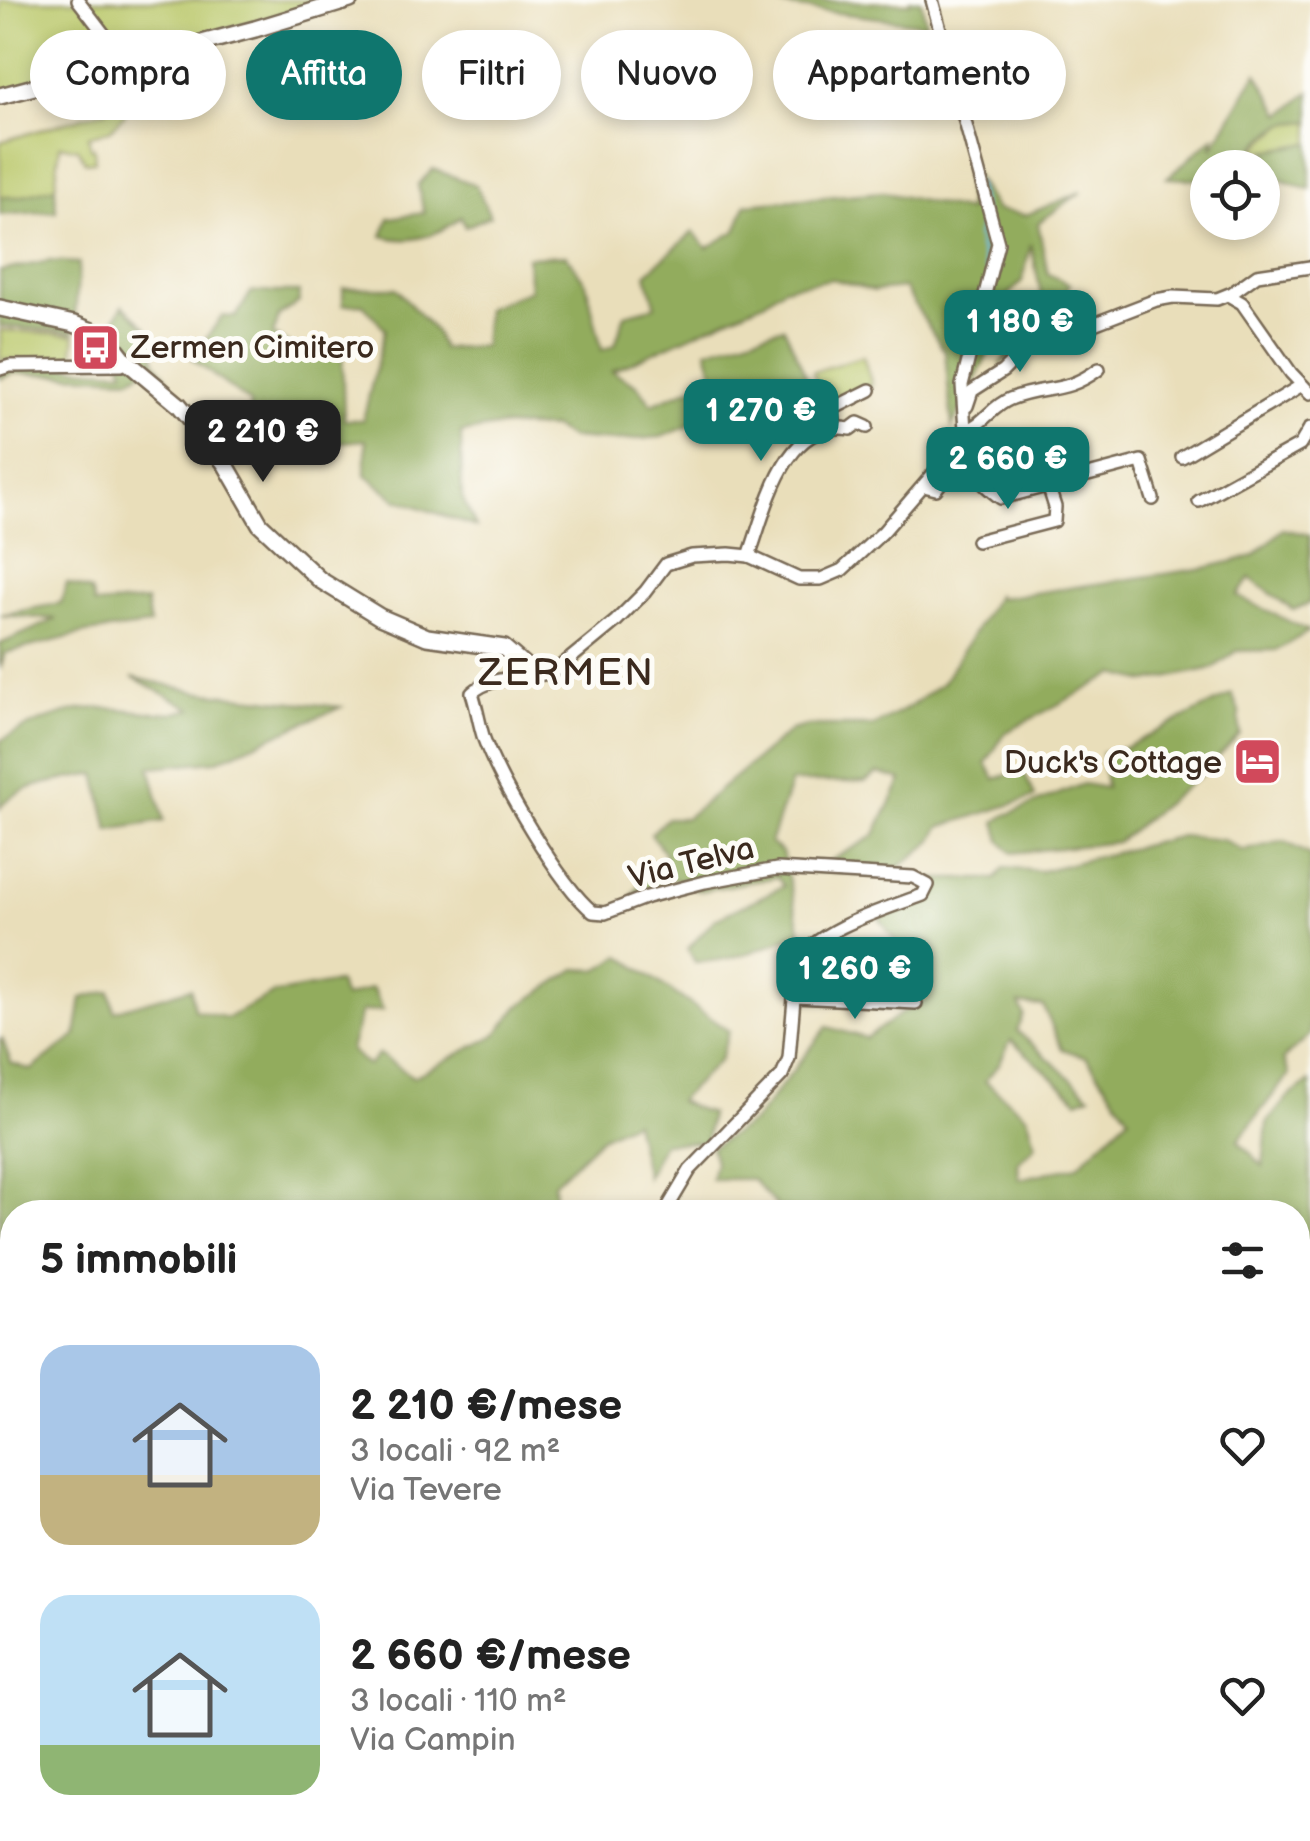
<!DOCTYPE html>
<html lang="it">
<meta charset="utf-8">
<style>
body{margin:0;font-family:"Balsamiq Sans",sans-serif;background:#f2f2f2;color:#222;height:100vh;display:flex;flex-direction:column;font-size:38px;white-space:nowrap}
*{box-sizing:border-box;margin:0}
p{font-size:32px;color:#767676}
.icon{flex:none;width:55px;height:55px;fill:none;stroke:currentColor;stroke-width:2;stroke-linecap:round;stroke-linejoin:round}
.map{position:relative;flex:1;overflow:hidden}
.drawer{position:absolute;left:0px;top:1200px;width:1310px;height:642px;display:flex;flex-direction:column;background:#fff;border-radius:40px 40px 0 0;box-shadow:0 5px 15px #0003}
.drawer>*{flex:none}
.guide{position:absolute;left:30px;top:30px;width:1250px;height:90px;display:flex;gap:20px}
.tools{position:absolute;left:1190px;top:150px;display:grid;gap:20px}
.tools a{display:grid;place-items:center;width:90px;height:90px;border-radius:50%;background:#fff;box-shadow:0 5px 15px #0003;font-size:50px}
.price{position:absolute;translate:-50% -85px;padding:0 22px;border-radius:20px;background:#0f766e;color:#fff;font-size:32px;line-height:65px;filter:drop-shadow(0 2px 5px #0008)}
.price::after{content:'';position:absolute;left:50%;top:60px;width:30px;height:22px;margin-left:-15px;background:inherit;clip-path:polygon(0 0,100% 0,50% 100%)}
.price.active{background:#222;color:#fff}
ul{padding:0;list-style:none}
li{display:flex;align-items:center;gap:30px;height:250px;padding:0 40px}
li span{display:grid;place-items:center;flex:none;width:280px;height:200px;border-radius:30px;color:#555}
li>.icon{margin-inline-start:auto}
span .icon{width:120px;height:120px;fill:#fffc;stroke-width:1}
li b{font-size:42px}
h2{display:flex;justify-content:space-between;align-items:center;height:120px;padding:0 40px;font-size:42px}
.pill{padding:0 35px;border-radius:45px;background:#fff;box-shadow:0 5px 15px #0003;font-size:35px;line-height:90px}
.pill.active{background:#0f766e;color:#fff}
.map>svg:first-child{display:block}
.green{fill:#b9c769;stroke:#7a7844;stroke-width:2.5}
.forest{fill:#92ac5d;stroke:#666b3e;stroke-width:2.5;fill-rule:evenodd}
.lines{fill:none;stroke-linecap:round;stroke-linejoin:round}
.stream{stroke:#6ebbe8;stroke-width:2.5}
.canal{stroke:#6ebbe8;stroke-width:9}
.minor-casing{stroke:#786955;stroke-width:16}
.major-casing{stroke:#786955;stroke-width:20}
.minor{stroke:#fff;stroke-width:11}
.major{stroke:#fff;stroke-width:15}
.rail-casing{stroke:#3b2a1e;stroke-width:6}
.rail{stroke:#fdfcf7;stroke-width:2.5;stroke-dasharray:8;stroke-linecap:butt}
.labels{text-anchor:middle;stroke-width:10;stroke-linejoin:round;paint-order:stroke}
.poi-label{font-size:32px;fill:#3b2a1e;stroke:#fdfcf7;text-anchor:start}
.street-label{font-size:32px;fill:#3b2a1e;stroke:#fdfcf7}
.quarter-label{font-size:38px;letter-spacing:2.5px;fill:#3b2a1e;stroke:#fdfcf7}
</style>
<div class="map">
<svg width="1310" height="1841" viewBox="0 0 1310 1841">
<rect width="100%" height="100%" fill="#fdfcf7"/>
<filter id="ink" filterUnits="userSpaceOnUse"><feTurbulence type="fractalNoise" baseFrequency=".01" numOctaves="2"/><feDisplacementMap in="SourceGraphic" scale="20" xChannelSelector="R" yChannelSelector="G"/><feConvolveMatrix kernelMatrix="1 2 1 2 8 2 1 2 1" color-interpolation-filters="sRGB"/></filter>
<filter id="wash" filterUnits="userSpaceOnUse"><feTurbulence type="fractalNoise" baseFrequency=".0048" numOctaves="4" result="noise"/><feDisplacementMap in="SourceGraphic" scale="40" xChannelSelector="R" yChannelSelector="G"/><feGaussianBlur stdDeviation="2.25" result="paint"/><feColorMatrix in="noise" values="0 0 0 0 0 0 0 0 0 0 0 0 0 0 0 0 0 1.4 0 .05"/><feComposite in="paint" operator="in"/></filter>
<g filter="url(#wash)">
<rect width="100%" height="100%" fill="#e9deba"/>
<g class="green">
<polygon points="0,0 329,0 0,96"/>
<polygon points="119,94 125,114 110,130 88,136 91,148 94,148 95,161 85,162 78,149 60,145 55,187 18,197 0,197 0,142 106,110 106,100"/>
<polygon points="1310,121 1310,143 1266,151 1254,150 1284,124"/>
<polygon points="0,330 75,335 72,363 0,359"/>
<polygon points="863,356 872,385 823,403 813,372"/>
</g>
<g class="forest">
<polygon points="784,0 910,3 910,0 921,0 926,24 782,6"/>
<path d="M1257,73l25,42 28,-23v29c-7,1 -18,1 -25,3 -29,12 -35,44 -77,44l-1,10 -4,2 -36,-2 47,-41 -2,12z"/>
<polygon points="1310,143 1310,190 1278,179 1266,151"/>
<polygon points="965,160 996,210 1026,215 1081,192 1038,223 1048,274 1070,284 1039,333 999,365 1040,314 1041,295 1031,244 1022,282 1008,295 1002,325 952,427 945,352 904,288 874,291 833,279 784,287 764,302 612,371 637,385 652,404 715,378 707,350 784,327 807,378 769,371 737,378 746,403 661,437 613,441 570,438 553,428 502,426 461,433 462,497 476,527 396,499 366,475 366,440 342,442 281,423 247,424 250,403 192,359 222,316 236,317 251,292 299,292 299,302 279,316 273,335 298,349 342,347 344,420 363,420 385,329 363,304 343,305 343,288 396,288 436,333 442,349 483,346 486,308 530,290 527,257 566,255 586,283 602,350 615,345 625,314 656,306 646,274 693,232 707,248 736,231 746,204 882,192 968,211"/>
<path d="M433,169l43,16 14,31 -25,11 -4,-10c-23,19 -51,28 -79,19l7,-18 35,-5 -6,-28z"/>
<polygon points="55,187 56,211 0,215 0,197 18,197"/>
<polygon points="49,261 79,263 74,332 0,326 0,271"/>
<polygon points="123,305 147,328 156,362 170,383 144,370 131,378 13,373 0,379 0,363 124,371 111,326"/>
<path d="M1283,529l27,6v68l-17,7 -43,-32 -13,18 72,35 -32,19 -40,1 -24,17 -66,14 -32,-8 -110,59 -19,30 9,16 28,-9 12,27 -95,30 -8,15 -43,33 -77,-4 62,-35 28,-56 -24,-7 -13,9h-74l-21,61 12,9 19,80c-35,15 -68,30 -106,30l-7,-13 27,-30 69,-33 -7,-9 -77,14 -28,-13 -40,18 16,-24 18,-17 -15,-21 16,-16h19l105,-88 15,-4h67l38,-20 32,-24 54,-87 1,3 15,-2 192,-28 49,-12z"/>
<polygon points="67,583 91,591 95,605 146,601 150,625 86,633 5,653 0,670 0,644 56,619 0,615 61,603"/>
<path d="M132,677l66,15 143,15 -126,54 -65,6 14,54 -55,9 -13,-56c-26,5 -81,10 -96,34v-67c26,-15 68,-33 98,-33 32,-1 62,11 94,1z"/>
<polygon points="1232,694 1239,711 1240,734 1203,773 1117,842 1012,853 1001,841 996,822 1006,815 1083,784 1106,788 1102,753 1126,747"/>
<path d="M1181,836l42,4 20,11 40,-10 27,14v180l-27,24 6,15 -51,67 25,25 4,-43 20,-25 23,-17v411l-12,9v-289h-492l-29,-5 -25,-28h-41l4,-17 -4,-14 43,-27 73,-94 39,11 50,-35 -11,-48 -26,-37 44,-20 9,-19h64l8,-11 37,3zM1019,1004l24,2 19,43 24,8 43,60 -52,49 -58,13 -1,-17 18,-17 -9,-29 -42,-35 14,-17 12,-24 67,60 12,-5 -73,-64 7,-16z"/>
<polygon points="621,956 729,1031 720,1060 678,1101 710,1114 706,1142 663,1143 646,1177 634,1121 603,1136 554,1183 556,1212 298,1212 290,1209 268,1212 12,1212 12,1323 0,1328 0,1039 2,1038 11,1063 31,1070 76,1036 82,998 110,991 114,1011 191,988 194,1010 227,1018 273,994 338,982 344,998 372,988 383,1010 361,1012 350,1050 368,1066 379,1054 413,1077 496,1035 518,1007 576,969 597,970"/>
<polygon points="0,1434 12,1447 12,1565 0,1565"/>
<polygon points="1310,1776 1310,1841 1243,1841 1242,1830 1298,1830 1298,1788"/>
<polygon points="279,1830 1064,1830 1071,1838 1068,1841 265,1841"/>
</g>
<g class="lines">
<polyline class="stream" points="976,182 984,216 977,236 986,270"/>
<g class="canal">
<polyline points="1298,1676 1310,1664"/>
<polyline points="1135,1841 1146,1830"/>
</g>
</g>
</g>
<g filter="url(#ink)">
<g class="lines">
<defs>
<g id="minor">
<polyline points="78,0 104,34 111,67"/>
<polyline points="1228,295 1242,303 1291,373 1310,393"/>
<polyline points="0,369 10,366 121,365 127,362"/>
<polyline points="967,406 972,391 1003,371 1023,351 1156,300 1173,297 1217,299 1232,293 1257,275 1310,267"/>
<polyline points="835,426 832,409 870,390"/>
<path d="M965,430c17,-4 27,-24 45,-31 35,-14 54,-4 89,-30"/>
<polyline points="1182,457 1302,385"/>
<path d="M924,486l12,3c30,-40 37,-9 65,9l140,-37 12,38"/>
<polyline points="1199,501 1300,445 1310,428"/>
<polyline points="977,541 1054,521 1055,507 1048,485"/>
<path d="M749,556c17,-46 35,-139 101,-127l8,-6 9,4"/>
<polyline points="796,997 916,1003"/>
<path d="M665,1212l25,-42 92,-95 7,-17 8,-95c19,-34 89,-54 126,-68l5,-10 -15,-8 -136,-8 -72,13 -58,15 -42,16 -12,-1c-34,-28 -93,-130 -109,-173 -5,-15 -7,-31 -12,-46 22,-20 58,-13 83,-22l61,-50 29,-29 21,-28 26,-8 37,-2 20,2 50,23h22l21,-9 41,-38 76,-88 6,-14 -3,-45 36,-142 -66,-243"/>
<polyline points="1298,1480 1310,1469"/>
<polyline points="0,1512 12,1503"/>
<polyline points="1045,1841 1057,1830"/>
</g>
<g id="major">
<polyline points="0,96 255,29 350,0"/>
<polyline points="0,308 74,324 107,337 125,360 179,405 195,424 226,465 260,524 320,580 380,617 427,637 504,648 533,673"/>
</g>
</defs>
<use href="#minor" class="minor-casing"/>
<use href="#major" class="major-casing"/>
<use href="#minor" class="minor"/>
<use href="#major" class="major"/>
<defs>
<g id="rail">
<polyline points="1298,1447 1310,1438"/>
<polyline points="992,1841 1000,1830"/>
</g>
</defs>
<use href="#rail" class="rail-casing"/>
<use href="#rail" class="rail"/>
</g>
</g>
<defs>
<symbol id="bus-square" viewBox="-11 -11 22 22"><rect x="-9" y="-9" width="18" height="18" rx="4" fill="#d1495b" stroke="#fdfcf7"/><path d="M-5-6H5V4H4V6H2V4H-2V6H-4V4H-5ZM-3.5-4V0h7V-4ZM-3.5 1.2v1.5H-2V1.2ZM2 1.2v1.5H3.5V1.2Z" fill="#fff"/></symbol>
<symbol id="hotel-square" viewBox="-11 -11 22 22"><rect x="-9" y="-9" width="18" height="18" rx="4" fill="#d1495b" stroke="#fdfcf7"/><path d="M-6-4.5h1.5V1H6V5H4.5V3h-9V5H-6ZM-4 0a1.8 1.8 0 1 1 3.6 0ZM.5 0V-2.5h3Q6-2.5 6 0Z" fill="#fff"/></symbol>
</defs>
<g fill-rule="evenodd">
<use href="#bus-square" x="68" y="320" width="55" height="55"/>
<use href="#hotel-square" x="1230" y="734" width="55" height="55"/>
</g>
<g class="labels">
<g class="poi-label">
<text x="131" y="358">Zermen Cimitero</text>
<text x="1222" y="773" text-anchor="end">Duck's Cottage</text>
</g>
<g class="street-label">
<text transform="translate(691 862) rotate(-14)" y="11">Via Telva</text>
</g>
<g class="quarter-label">
<text x="567" y="685">ZERMEN</text>
</g>
</g>
</svg>
<div class="tools">
<a><svg class="icon" aria-label="locate" viewBox="0 0 24 24"><circle cx="12" cy="12" r="6"/><path d="M12 2v4M12 18v4M2 12h4M18 12h4"/></svg></a>
</div>
<b class="price" style="left:1020px;top:375px">1 180 €</b>
<b class="price" style="left:761px;top:464px">1 270 €</b>
<b class="price active" style="left:263px;top:485px">2 210 €</b>
<b class="price" style="left:1008px;top:512px">2 660 €</b>
<b class="price" style="left:855px;top:1022px">1 260 €</b>
<div class="guide">
<a class="pill">Compra</a>
<a class="pill active">Affitta</a>
<a class="pill">Filtri</a>
<a class="pill">Nuovo</a>
<a class="pill">Appartamento</a>
</div>
<section class="drawer">
<h2>5 immobili<svg class="icon" aria-label="filters" viewBox="0 0 24 24"><path d="M4 7h16M4 17h16"/><circle cx="9" cy="7" r="2"/><circle cx="15" cy="17" r="2"/></svg></h2>
<ul>
<li><span style="background:linear-gradient(#a9c7e8 65%,#c2b280 0)"><svg class="icon" aria-label="home" viewBox="0 0 24 24"><path d="M3 11l9-7 9 7M6 9v11h12V9"/></svg></span><div><b>2 210 €/mese</b><p>3 locali · 92 m²</p><p>Via Tevere</p></div><svg class="icon" aria-label="heart" viewBox="0 0 24 24"><path d="M12 20l-8-8c-3-5 5-10 8-4 3-6 11-1 8 4z"/></svg></li>
<li><span style="background:linear-gradient(#bfe0f5 75%,#8fb573 0)"><svg class="icon" aria-label="home" viewBox="0 0 24 24"><path d="M3 11l9-7 9 7M6 9v11h12V9"/></svg></span><div><b>2 660 €/mese</b><p>3 locali · 110 m²</p><p>Via Campin</p></div><svg class="icon" aria-label="heart" viewBox="0 0 24 24"><path d="M12 20l-8-8c-3-5 5-10 8-4 3-6 11-1 8 4z"/></svg></li>
</ul>
</section>
</div>
